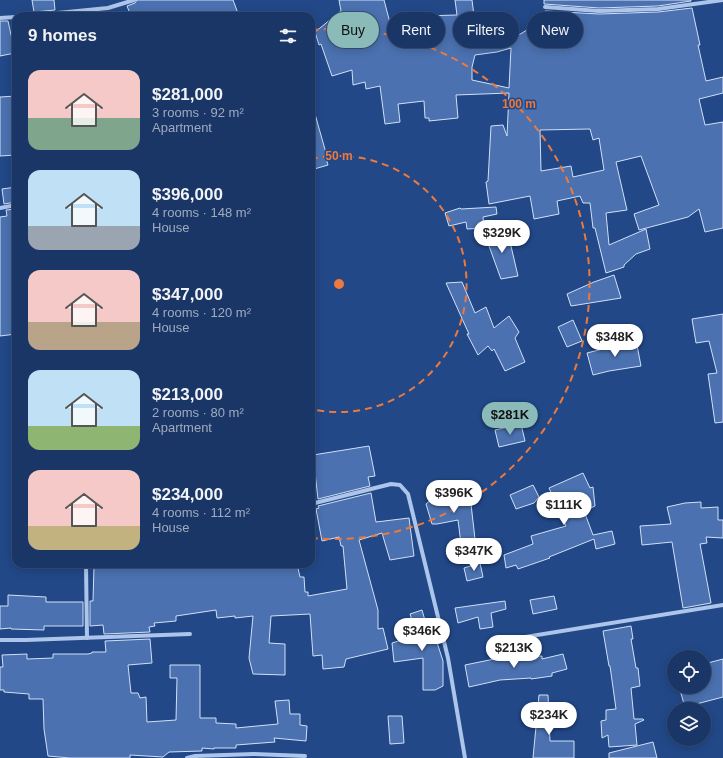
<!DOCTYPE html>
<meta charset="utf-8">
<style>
body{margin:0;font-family:Arial,sans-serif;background:#27416f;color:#f1f3f6;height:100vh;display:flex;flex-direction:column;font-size:15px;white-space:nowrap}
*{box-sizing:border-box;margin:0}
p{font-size:13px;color:#9fabbf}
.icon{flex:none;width:22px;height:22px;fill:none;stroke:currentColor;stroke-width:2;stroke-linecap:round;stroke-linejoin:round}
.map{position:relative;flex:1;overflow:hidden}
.panel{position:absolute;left:12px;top:12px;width:303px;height:556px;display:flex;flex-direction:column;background:#1a3666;border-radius:12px;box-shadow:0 2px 10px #0003,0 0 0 1px #38507a}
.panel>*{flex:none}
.guide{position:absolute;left:327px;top:12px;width:336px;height:36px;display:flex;gap:8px}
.tools{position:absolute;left:667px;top:650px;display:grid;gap:8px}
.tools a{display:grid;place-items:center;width:44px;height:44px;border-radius:50%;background:#1a3666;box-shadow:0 2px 10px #0003,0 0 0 1px #38507a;font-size:20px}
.price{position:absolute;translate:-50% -34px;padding:0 9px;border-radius:14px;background:#fff;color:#222;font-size:13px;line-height:26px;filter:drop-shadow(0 1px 2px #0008)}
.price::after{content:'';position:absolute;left:50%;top:24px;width:12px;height:9px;margin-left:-6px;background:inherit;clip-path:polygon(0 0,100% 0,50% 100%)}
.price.active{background:#8bbbb9;color:#111}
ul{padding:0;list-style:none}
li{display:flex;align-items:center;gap:12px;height:100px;padding:0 16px}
li span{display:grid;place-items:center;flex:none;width:112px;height:80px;border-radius:12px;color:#555}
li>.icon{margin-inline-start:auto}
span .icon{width:48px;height:48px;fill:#fffc;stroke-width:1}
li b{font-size:17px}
h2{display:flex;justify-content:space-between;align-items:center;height:48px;padding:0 16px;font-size:17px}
.chip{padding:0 14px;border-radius:18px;background:#1a3666;box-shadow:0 2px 10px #0003,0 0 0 1px #38507a;font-size:14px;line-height:36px}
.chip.active{background:#8bbbb9;color:#111}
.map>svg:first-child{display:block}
.building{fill:#4b71b0;stroke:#d1e0f7;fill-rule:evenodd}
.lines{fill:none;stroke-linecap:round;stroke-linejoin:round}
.street{stroke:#adc5ea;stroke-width:4}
.ring{fill:none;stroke:#ed7a3d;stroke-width:2;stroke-dasharray:7 5}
.centre{fill:#ed7a3d;stroke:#224888;stroke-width:2}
.ring-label{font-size:12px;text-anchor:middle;font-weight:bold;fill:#ed7a3d;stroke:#224888;stroke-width:3;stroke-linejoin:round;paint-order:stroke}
</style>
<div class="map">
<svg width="723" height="758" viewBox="0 0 723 758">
<rect width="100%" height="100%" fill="#224888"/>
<g class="building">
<polygon points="32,0 54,0 55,10 34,12"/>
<polygon points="137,0 233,0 239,16 131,16 127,6 135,3"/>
<path d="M339,0h45l10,38 26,-15 1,-7 36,-1 -2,-15h17l5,39 37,-1 16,-10 14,1 1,-18 54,3 59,-2 34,-4 8,37h-2l8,36 17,-4v16l-24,6 6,26 18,-3v106l-18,4 -6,-23 -11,8 -49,13 -5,-16 25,-9 -18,-49 -25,6 11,48 -21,3 3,32 37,-16 4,20 -14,5 -12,11v2l-18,6 -11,-45h-2l-3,-25h-7l-3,-7 -23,5 2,13 -25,5 -4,-23 -41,8 -3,-22 2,-1 3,-55 12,-1 4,11 2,-43 -53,2 2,23 -29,3v-3h-4l-1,-17 -26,3 2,18 -15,2 -5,-38 -14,3 -1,-7 -12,3 -1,-15 -20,6 -11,-32 -2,1 -4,-13 26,-21zM511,48l-2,40 -37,-8v-13l3,-12 22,-3zM590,129l3,11 6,-2 5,32 -31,7 -2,-11 -30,5 -1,-41z"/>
<polygon points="544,0 691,0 691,1 658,6 599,8 544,4"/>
<polygon points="0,21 8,21 15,53 0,56"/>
<polygon points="16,96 16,155 0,156 0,97"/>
<polygon points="311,114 315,114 326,153 325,154 328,165 311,170"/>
<polygon points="16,187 16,202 4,204 2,189"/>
<polygon points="496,207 497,214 483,217 484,228 467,229 466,222 449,226 445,213 460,208 461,209"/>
<polygon points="16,209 16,334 0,336 0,217 7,216 6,210"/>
<polygon points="507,229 518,276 501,279 485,235"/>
<polygon points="614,275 621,298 571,306 567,294 594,282"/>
<polygon points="462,282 475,313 486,307 494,328 509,316 519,332 515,338 525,362 505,371 494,349 492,351 488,346 478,355 467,334 469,334 446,283"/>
<polygon points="723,314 723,422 715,423 708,374 717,373 709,341 696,343 692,319"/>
<polygon points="573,320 582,341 567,347 558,327"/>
<polygon points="636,340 641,366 609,371 593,375 587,353 618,345 618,343"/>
<polygon points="521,424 525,441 499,447 495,430"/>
<polygon points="369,446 375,476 368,477 370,486 318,499 313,455"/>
<polygon points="583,473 590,488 593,487 595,506 584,511 593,535 612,531 615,544 596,549 594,539 549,557 550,558 518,569 516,565 506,568 504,555 533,544 531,536 566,526 549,488"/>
<polygon points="533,485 539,497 534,503 516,509 510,495"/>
<polygon points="468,492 471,504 475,539 469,545 461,544 458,520 437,524 432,524 426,504 434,497 457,495"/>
<polygon points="371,493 376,522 409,518 414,556 390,560 382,533 359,540 378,610 378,629 383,628 388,649 346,659 344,667 323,669 322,655 313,656 310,614 271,616 269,643 285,644 285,675 253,674 249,658 253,616 235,618 235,616 217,618 216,610 176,616 176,621 154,623 155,626 149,627 150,632 104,634 103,625 90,626 90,601 93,601 94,566 133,565 133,564 297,564 300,577 304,577 305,592 308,592 308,596 347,589 343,546 341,546 339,537 322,541 316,509 319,508 318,506"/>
<polygon points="701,502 701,508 718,507 718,520 723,520 723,538 706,537 707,543 700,544 711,603 683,608 672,542 642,545 640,526 671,524 667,507 685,503"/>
<polygon points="480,563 483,577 467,581 464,568"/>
<polygon points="8,595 46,597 46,602 83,602 83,626 44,626 44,630 11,629 11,628 0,629 0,606 8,606"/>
<polygon points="554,596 557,609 533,614 530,600"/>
<polygon points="505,601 506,609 491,613 493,627 480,629 478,617 458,623 455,608"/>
<polygon points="422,610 428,631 433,630 443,661 443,686 435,690 423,690 423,658 394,662 392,643 412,637 409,628 414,627 410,614"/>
<polygon points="631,626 633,639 631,639 636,668 638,668 640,686 631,688 634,719 643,719 644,720 635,724 637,745 609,747 608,735 602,738 601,721 606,720 606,710 616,709 610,666 609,666 603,631"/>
<polygon points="150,639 152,663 128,665 131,693 138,693 140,698 146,697 147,722 176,720 177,678 170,678 170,665 200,665 200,718 216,718 216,723 236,724 236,728 278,724 275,701 289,700 290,714 300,714 300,725 307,726 306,741 274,738 275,742 236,745 236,748 214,748 214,749 202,748 202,751 169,752 163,757 130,755 130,758 70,758 48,756 44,729 43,699 29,699 29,694 4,692 4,690 0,690 0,667 3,667 2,655 27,654 27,659 53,658 53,654 88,654 92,653 92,652 106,652 105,641"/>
<polygon points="525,654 525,657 542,656 542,659 563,654 567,669 552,673 552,676 531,679 531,678 500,680 469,687 465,665 509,656"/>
<polygon points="723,659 723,697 685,707 679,687 704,687 704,664"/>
<polygon points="539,695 548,695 550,741 574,741 574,758 533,758"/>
<polygon points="388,716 402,716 404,743 390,744"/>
<polygon points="653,742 657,758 609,758 609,753"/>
</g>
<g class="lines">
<g class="street">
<polyline points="545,7 599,11 658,9 723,0"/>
<polyline points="27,16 108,8 134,0"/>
<polyline points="0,18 16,17"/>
<polyline points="0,208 16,205"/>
<polyline points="311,504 391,484 400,485 408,494 448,658 465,758"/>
<polyline points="86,564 87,638"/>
<polyline points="0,640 26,640 190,634"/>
<polyline points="500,641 723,605"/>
<polyline points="187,758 195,756 254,754 305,756"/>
</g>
</g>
<g class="ring">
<path d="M311 159A128 128 0 1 1 311 409"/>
<path d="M312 30A255 255 0 1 1 312 538"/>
</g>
<circle cx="339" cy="284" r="6" class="centre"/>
<g class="ring-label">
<text x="519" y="108">100 m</text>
<text x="339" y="160">50 m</text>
</g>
</svg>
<div class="tools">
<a><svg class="icon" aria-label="locate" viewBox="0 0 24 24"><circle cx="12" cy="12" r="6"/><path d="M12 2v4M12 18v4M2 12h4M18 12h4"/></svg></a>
<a><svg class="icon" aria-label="layers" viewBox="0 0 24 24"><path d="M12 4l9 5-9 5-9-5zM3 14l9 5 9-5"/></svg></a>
</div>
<b class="price" style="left:502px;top:254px">$329K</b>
<b class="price" style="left:615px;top:358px">$348K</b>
<b class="price active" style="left:510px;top:436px">$281K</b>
<b class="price" style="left:454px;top:514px">$396K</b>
<b class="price" style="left:564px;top:526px">$111K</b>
<b class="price" style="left:474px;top:572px">$347K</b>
<b class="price" style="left:422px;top:652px">$346K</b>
<b class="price" style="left:514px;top:669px">$213K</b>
<b class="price" style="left:549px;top:736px">$234K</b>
<div class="guide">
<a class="chip active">Buy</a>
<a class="chip">Rent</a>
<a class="chip">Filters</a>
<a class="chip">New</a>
</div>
<section class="panel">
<h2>9 homes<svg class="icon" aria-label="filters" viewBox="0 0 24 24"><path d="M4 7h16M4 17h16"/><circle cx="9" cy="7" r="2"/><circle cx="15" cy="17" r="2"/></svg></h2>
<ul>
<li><span style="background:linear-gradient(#f6c9c9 60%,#7fa58c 0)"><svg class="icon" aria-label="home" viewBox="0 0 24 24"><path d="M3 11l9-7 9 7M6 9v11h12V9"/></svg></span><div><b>$281,000</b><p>3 rooms · 92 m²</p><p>Apartment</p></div></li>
<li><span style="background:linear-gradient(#bfe0f5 70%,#9aa5b1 0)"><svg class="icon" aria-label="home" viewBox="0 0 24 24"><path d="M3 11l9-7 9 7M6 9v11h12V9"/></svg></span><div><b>$396,000</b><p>4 rooms · 148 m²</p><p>House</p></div></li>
<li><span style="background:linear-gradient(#f6c9c9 65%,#b9a48a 0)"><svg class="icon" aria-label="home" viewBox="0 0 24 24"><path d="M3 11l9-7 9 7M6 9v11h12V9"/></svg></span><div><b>$347,000</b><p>4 rooms · 120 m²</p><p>House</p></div></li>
<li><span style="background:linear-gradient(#bfe0f5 70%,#8fb573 0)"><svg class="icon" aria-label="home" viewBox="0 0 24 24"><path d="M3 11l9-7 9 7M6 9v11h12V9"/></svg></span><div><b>$213,000</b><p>2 rooms · 80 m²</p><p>Apartment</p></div></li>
<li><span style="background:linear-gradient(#f6c9c9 70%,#c2b280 0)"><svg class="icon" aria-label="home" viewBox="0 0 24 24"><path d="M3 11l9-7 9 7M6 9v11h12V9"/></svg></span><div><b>$234,000</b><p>4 rooms · 112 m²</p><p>House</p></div></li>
</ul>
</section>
</div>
